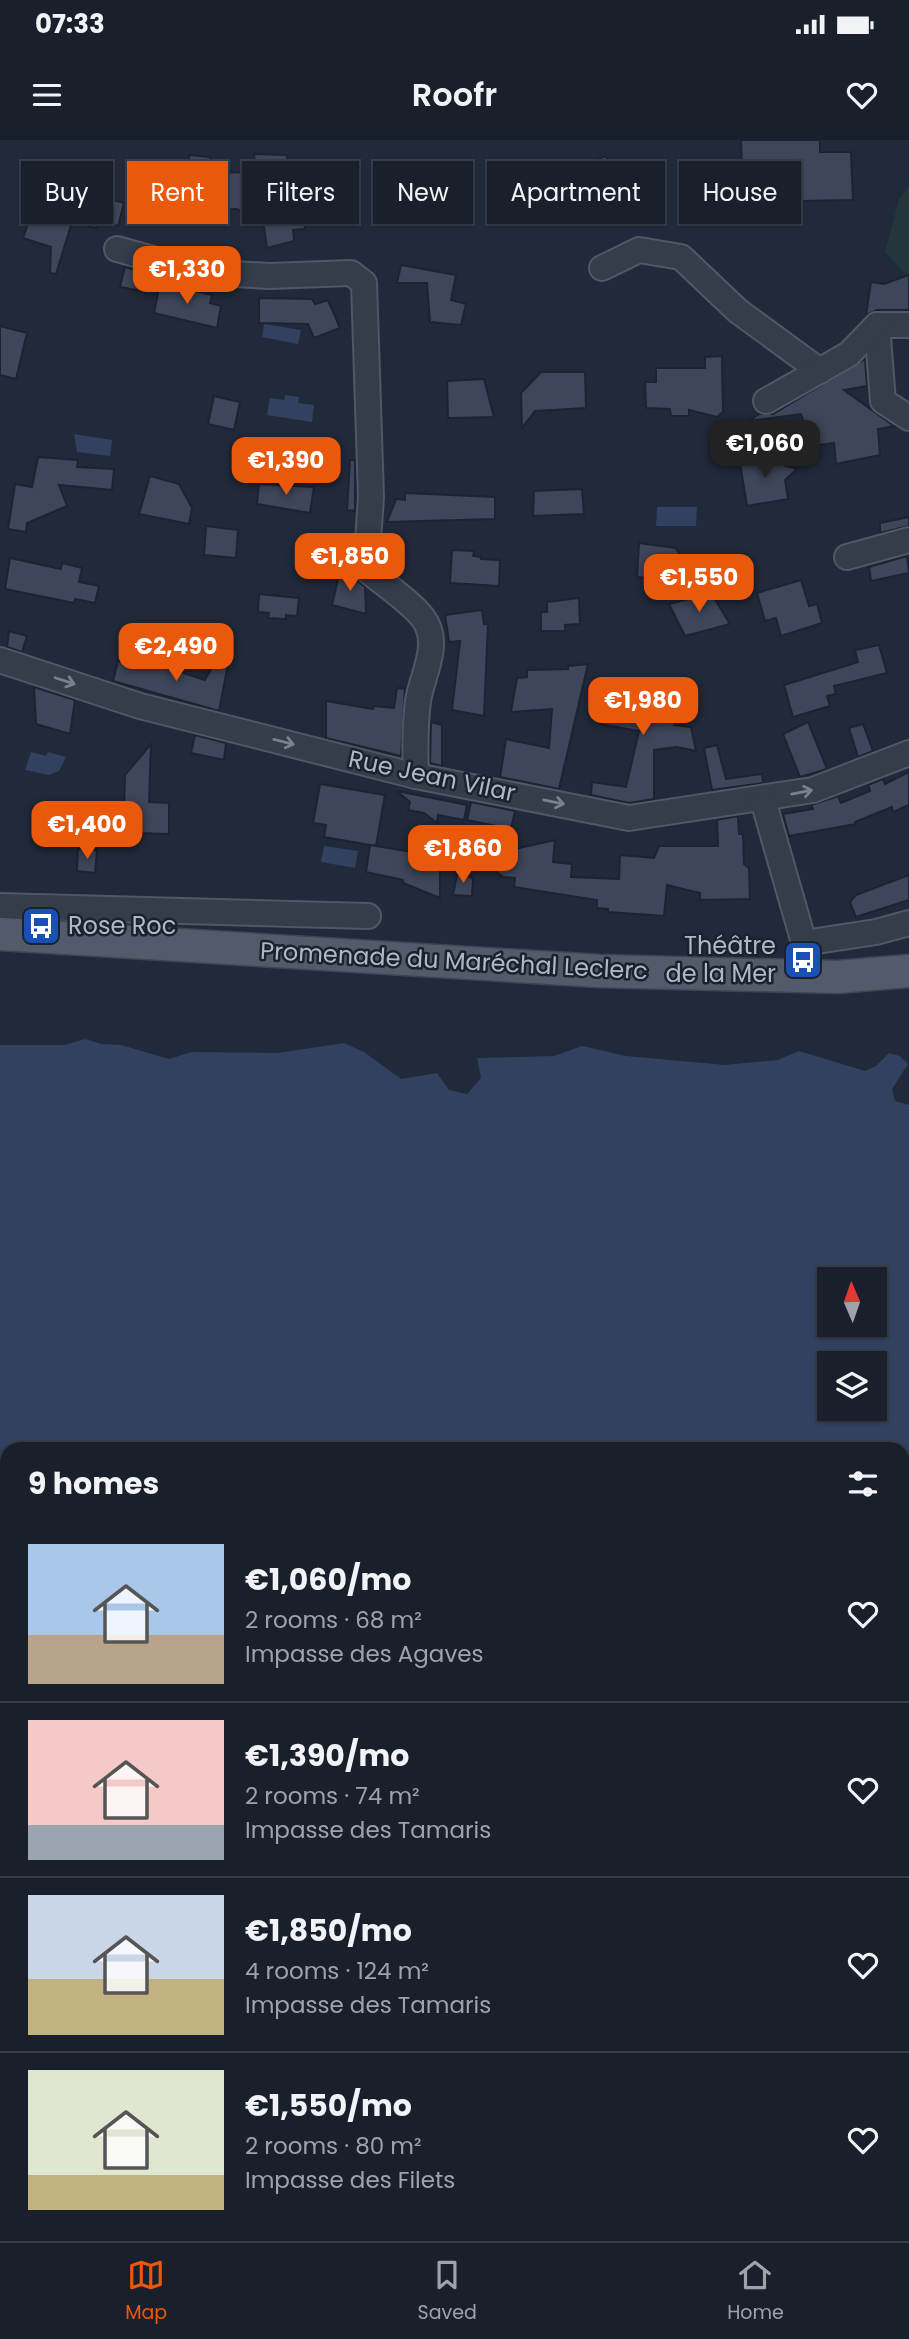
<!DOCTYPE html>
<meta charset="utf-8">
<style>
body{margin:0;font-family:Poppins,sans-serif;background:#222834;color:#f1f3f6;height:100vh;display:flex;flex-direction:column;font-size:26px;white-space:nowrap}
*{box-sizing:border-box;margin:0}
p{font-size:23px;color:#9fa3a9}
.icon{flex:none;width:38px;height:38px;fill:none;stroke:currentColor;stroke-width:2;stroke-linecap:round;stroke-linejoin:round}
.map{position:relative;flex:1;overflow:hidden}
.side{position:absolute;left:0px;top:1302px;width:910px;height:800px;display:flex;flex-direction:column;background:#19202c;border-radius:21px 21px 0 0;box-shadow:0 2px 5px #0004,0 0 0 2px #373e48}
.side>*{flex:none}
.guide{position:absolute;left:21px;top:21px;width:868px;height:63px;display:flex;gap:14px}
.needle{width:46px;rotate:358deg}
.controls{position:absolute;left:817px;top:1127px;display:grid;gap:14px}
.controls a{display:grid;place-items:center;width:70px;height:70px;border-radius:0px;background:#19202c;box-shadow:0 2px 5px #0004,0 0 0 2px #373e48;font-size:35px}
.price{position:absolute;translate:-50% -60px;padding:0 16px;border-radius:14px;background:#ea580c;color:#fff;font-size:23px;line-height:46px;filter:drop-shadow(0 2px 4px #0008)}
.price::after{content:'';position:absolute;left:50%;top:42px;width:21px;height:16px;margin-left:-10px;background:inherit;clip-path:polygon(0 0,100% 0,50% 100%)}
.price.current{background:#222;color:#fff}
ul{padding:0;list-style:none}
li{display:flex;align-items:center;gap:21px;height:175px;padding:0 28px}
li+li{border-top:2px solid #373e48}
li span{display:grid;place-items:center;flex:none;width:196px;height:140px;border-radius:0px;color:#555}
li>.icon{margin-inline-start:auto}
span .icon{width:84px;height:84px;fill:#fffc;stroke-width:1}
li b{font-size:30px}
h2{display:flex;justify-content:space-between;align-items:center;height:84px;padding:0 28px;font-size:30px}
.tag{padding:0 24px;border-radius:0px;background:#19202c;box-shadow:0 2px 5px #0004,0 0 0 2px #373e48;font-size:24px;line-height:63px}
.tag.current{background:#ea580c;color:#fff}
.status{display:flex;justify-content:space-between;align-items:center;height:49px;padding:0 35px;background:#19202c;direction:ltr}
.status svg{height:19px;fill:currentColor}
header{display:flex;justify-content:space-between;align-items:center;height:91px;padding:0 28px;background:#19202c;font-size:32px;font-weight:600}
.dock{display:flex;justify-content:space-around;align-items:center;height:98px;border-top:2px solid #373e48;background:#19202c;font-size:19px;color:#9fa3a9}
.dock a{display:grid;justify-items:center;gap:4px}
.dock .current{color:#ea580c}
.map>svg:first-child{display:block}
.green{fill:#23363b}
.water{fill:#334160;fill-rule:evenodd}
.building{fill:#3d465a;stroke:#1c2331;stroke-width:2}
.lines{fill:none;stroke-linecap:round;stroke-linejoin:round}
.minor-casing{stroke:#505765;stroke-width:28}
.major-casing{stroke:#3e4553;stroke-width:35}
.minor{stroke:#353c4a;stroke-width:24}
.major{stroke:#535b6a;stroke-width:32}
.oneway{stroke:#79808e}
.labels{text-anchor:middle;stroke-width:5;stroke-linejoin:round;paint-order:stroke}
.street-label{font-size:24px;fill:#b0b7c6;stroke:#1a212f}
.poi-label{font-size:24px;fill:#b0b7c6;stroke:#1a212f;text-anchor:start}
</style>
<div class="status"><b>07:33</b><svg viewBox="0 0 49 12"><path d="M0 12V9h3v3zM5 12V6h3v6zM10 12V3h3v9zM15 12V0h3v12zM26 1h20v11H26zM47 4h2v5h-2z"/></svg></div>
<header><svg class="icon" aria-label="menu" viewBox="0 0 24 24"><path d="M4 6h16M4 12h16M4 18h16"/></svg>Roofr<svg class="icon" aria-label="heart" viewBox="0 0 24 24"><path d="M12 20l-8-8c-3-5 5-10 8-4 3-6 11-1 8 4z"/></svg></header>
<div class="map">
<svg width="909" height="2101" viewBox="0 0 909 2101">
<rect width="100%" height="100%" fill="#212a3a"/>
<polygon class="green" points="909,46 909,138 885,112 899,59"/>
<g class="water">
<polygon points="729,41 729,57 693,58 693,42"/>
<polygon points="633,47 639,84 625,86 619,49"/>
<polygon points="264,184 301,190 298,204 262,197"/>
<polygon points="285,255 299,257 298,263 314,265 312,282 267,275 270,258 284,260"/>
<polygon points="74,294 112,300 110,316 77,312"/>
<polygon points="657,367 697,367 696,386 656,386"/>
<polygon points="31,612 46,616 48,612 66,617 59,631 49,635 25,630"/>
<polygon points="324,706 358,711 355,728 321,722"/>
<path d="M85,899l16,5 20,1 48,14 23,-7 86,1 66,-10 20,9 37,27 36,-6 12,17 18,4 14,-16 -4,-20 77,-2 28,-10 44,10 99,9 53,-5 21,-9 66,20 11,-5 13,-13 11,3 8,8 -16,25 3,12 14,4v1136h-909v-1196h65zM830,1139h45v46h-45zM830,1223h45v46h-45zM7,1309h896v786h-896z"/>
</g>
<g class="building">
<polygon points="741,0 820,0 820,12 851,12 853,60 801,61 800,27 742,28"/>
<polygon points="254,14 287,15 286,48 319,44 320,50 331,49 334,74 304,78 305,89 293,90 294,101 267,108 262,73 246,74 237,69 210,70 210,66 184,67 189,49 189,15 210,17 211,33 256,32"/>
<polygon points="606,16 612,29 517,72 515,68 511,70 497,40 515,32 526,47"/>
<polygon points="52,39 70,40 70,48 124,63 118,86 98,81 96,88 72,82 56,134 50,133 51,107 23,98 30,78 51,85"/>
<polygon points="401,125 456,135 451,160 466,164 461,185 430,182 427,143 397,143"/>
<polygon points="125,127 146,133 142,151 120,147"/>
<polygon points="909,135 909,170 877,170 866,175 871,142 884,144"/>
<polygon points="160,143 212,155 210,163 221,166 217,188 154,173"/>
<polygon points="259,158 312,159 315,164 328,160 340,188 314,198 308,184 259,183"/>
<polygon points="0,186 27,193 16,239 0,235"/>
<polygon points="722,216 723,272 717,277 689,270 689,276 671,276 670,269 646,268 645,242 656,242 656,228 705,228 705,217"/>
<polygon points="865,219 867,246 844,250 894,286 878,289 880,315 836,324 834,303 813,306 801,274 749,281 759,274 773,274"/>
<polygon points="541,232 585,232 586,268 535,271 522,288 521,253"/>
<polygon points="484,239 494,277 448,278 447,241"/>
<polygon points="214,256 240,262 234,290 208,284"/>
<polygon points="775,314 776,323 797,329 785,340 788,359 747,366 740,324"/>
<polygon points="38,317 78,320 77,327 114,329 112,350 59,345 67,366 27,383 26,392 8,389 15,344 32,347"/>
<polygon points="350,320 355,320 355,371 347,370"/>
<polygon points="150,336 179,344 192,368 189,384 139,374"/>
<polygon points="259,344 314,347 310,373 257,364"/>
<polygon points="582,349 584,374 533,376 534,351"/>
<polygon points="405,353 495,357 495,379 387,382 396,359 405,360"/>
<polygon points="909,377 909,386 880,393 880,383"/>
<polygon points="206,386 238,390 236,418 204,415"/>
<polygon points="639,403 676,408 693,442 637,437"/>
<polygon points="452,410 474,411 473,416 481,417 481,419 500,420 499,446 450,443"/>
<polygon points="907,416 909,433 871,441 869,427"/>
<polygon points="10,418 61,429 62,423 82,428 79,442 99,446 95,463 75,459 74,463 5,449"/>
<polygon points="341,427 365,447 366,474 332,465"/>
<polygon points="801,440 809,466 817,464 822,483 781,496 776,478 765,481 757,453"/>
<polygon points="711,453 730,484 685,496 669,464"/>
<polygon points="259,454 299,458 297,476 286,475 286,479 268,478 269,473 258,472"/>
<polygon points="579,458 580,484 565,485 565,491 541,491 541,472 547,472 547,462"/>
<polygon points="482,470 484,484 488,484 484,576 452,570 460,501 449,502 445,475"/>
<polygon points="9,491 27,496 22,512 7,507"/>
<polygon points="879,505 887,533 834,546 836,554 827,556 830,566 793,577 784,545 858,522 855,510"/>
<polygon points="118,521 145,528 146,521 205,540 214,523 228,524 219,571 113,541"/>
<polygon points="588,524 559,649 500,637 506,599 549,608 552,569 511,572 517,538 527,537 527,530 568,529 568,526"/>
<polygon points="657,546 661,555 672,550 678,562 685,566 674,585 691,587 696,611 677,607 654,610 654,659 629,663 591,655 592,642 626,647 639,591 600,584 604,549 646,550"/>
<polygon points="34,547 75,560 70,594 36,584"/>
<polygon points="397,548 405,549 401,616 326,598 326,561 373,569 373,566 394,568"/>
<polygon points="431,582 442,585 442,626 430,623"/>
<polygon points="808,582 827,629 800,637 783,594"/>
<polygon points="863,584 873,611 858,617 849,588"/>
<polygon points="195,595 226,603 224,620 191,613"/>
<polygon points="151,604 149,662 169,663 169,694 138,693 124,668 125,635"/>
<polygon points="717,605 726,639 762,634 763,643 712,650 704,608"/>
<polygon points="909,632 909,665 893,672 892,667 855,682 856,684 789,696 783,674 813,669 811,665 838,656 841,663 870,651 868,645 883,639 885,644"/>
<polygon points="320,644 385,655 376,706 324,697 326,685 313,683"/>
<polygon points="397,651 467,665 464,680 438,675 437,683 424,673 408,670 410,662"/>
<polygon points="471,662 515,671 511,689 467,680"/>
<polygon points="738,676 739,694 743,694 744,724 749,728 750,759 700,760 700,753 667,745 664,776 608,772 608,769 597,768 597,760 514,747 515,738 503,737 478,717 555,700 553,722 572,724 571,737 619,739 620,715 654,718 659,706 718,706 717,680"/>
<polygon points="370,705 418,713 420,710 435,718 435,726 440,725 440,758 403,743 403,740 366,732"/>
<polygon points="78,709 97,710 95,733 77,731"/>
<polygon points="458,730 473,739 472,756 453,755"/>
<polygon points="909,735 909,760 856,777 850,762 856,755"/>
</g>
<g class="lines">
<defs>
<g id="minor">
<path d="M117,109l83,23 69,4 82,-3 13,10 7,214 -5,72c17,15 43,31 57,49 19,25 -1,57 -5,83 -3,24 -3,51 -2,75"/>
<polyline points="602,128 639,110 681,117 738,171 820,231"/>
<polyline points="909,185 877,185 883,261 909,278"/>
<polyline points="766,261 849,214 877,185"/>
<polyline points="847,417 909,400"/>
<polyline points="0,520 140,566 416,636 629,678 813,650 909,613"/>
<polyline points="763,660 804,803 876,792 909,783"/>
<polyline points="0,766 368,776"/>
</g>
<polyline id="major" points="0,794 599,831 837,837 909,831"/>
</defs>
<use href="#minor" class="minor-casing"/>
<use href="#major" class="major-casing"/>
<use href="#minor" class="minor"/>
<use href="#major" class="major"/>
</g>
<defs><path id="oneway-shaft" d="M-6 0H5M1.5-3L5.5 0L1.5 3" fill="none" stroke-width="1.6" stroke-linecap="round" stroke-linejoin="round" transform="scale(1.75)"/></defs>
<g class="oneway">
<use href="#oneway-shaft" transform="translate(65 541) rotate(18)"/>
<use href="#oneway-shaft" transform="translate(284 602) rotate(14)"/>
<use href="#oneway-shaft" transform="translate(802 652) rotate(-11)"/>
<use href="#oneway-shaft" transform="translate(554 662) rotate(12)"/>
</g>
<defs>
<symbol id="bus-square" viewBox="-11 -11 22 22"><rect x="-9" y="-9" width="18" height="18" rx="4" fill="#1a4fb4" stroke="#1a212f"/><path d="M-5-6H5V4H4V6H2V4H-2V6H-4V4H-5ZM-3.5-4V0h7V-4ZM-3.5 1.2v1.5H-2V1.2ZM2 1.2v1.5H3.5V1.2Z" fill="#fff"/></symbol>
</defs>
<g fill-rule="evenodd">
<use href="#bus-square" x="19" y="764" width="44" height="44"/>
<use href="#bus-square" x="781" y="798" width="44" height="44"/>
</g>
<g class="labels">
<g class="street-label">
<text transform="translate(432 636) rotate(12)" y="8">Rue Jean Vilar</text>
<text transform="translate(454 821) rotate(3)" y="8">Promenade du Maréchal Leclerc</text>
</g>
<g class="poi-label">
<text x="68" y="794">Rose Roc</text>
<text x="776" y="814" text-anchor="end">Théâtre<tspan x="776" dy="28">de la Mer</tspan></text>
</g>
</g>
</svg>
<div class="controls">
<a><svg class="needle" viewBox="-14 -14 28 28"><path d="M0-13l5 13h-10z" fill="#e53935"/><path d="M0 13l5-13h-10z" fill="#9fa3a9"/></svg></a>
<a><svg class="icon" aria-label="layers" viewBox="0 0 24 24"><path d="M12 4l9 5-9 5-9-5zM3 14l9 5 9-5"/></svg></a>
</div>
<b class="price" style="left:187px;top:166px">€1,330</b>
<b class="price current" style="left:765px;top:340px">€1,060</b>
<b class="price" style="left:286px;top:357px">€1,390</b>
<b class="price" style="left:350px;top:453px">€1,850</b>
<b class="price" style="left:699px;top:474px">€1,550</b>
<b class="price" style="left:176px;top:543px">€2,490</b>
<b class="price" style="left:643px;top:597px">€1,980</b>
<b class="price" style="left:87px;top:721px">€1,400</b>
<b class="price" style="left:463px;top:745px">€1,860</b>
<div class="guide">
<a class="tag">Buy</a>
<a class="tag current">Rent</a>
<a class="tag">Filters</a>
<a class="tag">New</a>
<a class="tag">Apartment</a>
<a class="tag">House</a>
</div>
<section class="side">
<h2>9 homes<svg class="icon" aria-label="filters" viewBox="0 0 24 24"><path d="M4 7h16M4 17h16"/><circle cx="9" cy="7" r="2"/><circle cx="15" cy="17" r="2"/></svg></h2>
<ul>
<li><span style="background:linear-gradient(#a9c7e8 65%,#b9a48a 0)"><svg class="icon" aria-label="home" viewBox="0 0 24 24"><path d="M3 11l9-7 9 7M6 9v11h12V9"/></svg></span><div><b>€1,060/mo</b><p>2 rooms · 68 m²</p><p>Impasse des Agaves</p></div><svg class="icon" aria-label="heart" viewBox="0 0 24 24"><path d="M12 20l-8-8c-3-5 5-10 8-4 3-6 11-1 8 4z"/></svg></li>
<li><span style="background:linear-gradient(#f6c9c9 75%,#9aa5b1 0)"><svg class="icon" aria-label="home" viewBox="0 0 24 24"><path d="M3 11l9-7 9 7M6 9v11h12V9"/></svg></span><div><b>€1,390/mo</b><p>2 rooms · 74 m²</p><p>Impasse des Tamaris</p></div><svg class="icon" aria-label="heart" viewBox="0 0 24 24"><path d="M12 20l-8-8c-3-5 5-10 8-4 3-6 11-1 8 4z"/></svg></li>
<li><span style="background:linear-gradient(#c9d6e8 60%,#c2b280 0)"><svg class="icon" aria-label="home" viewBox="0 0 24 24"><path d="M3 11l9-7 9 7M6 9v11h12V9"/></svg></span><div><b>€1,850/mo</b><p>4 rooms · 124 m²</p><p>Impasse des Tamaris</p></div><svg class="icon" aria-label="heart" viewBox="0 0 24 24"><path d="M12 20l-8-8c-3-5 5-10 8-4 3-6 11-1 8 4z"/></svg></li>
<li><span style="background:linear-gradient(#dfe7d0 75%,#c2b280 0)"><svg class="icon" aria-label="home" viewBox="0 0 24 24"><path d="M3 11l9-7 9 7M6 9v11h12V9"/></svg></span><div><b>€1,550/mo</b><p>2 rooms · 80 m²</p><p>Impasse des Filets</p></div><svg class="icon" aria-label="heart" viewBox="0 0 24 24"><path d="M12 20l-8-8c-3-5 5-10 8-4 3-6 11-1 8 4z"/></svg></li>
</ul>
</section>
</div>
<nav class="dock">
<a class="current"><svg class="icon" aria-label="map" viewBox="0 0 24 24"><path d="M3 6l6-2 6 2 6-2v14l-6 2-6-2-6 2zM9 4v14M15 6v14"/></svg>Map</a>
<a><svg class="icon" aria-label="saved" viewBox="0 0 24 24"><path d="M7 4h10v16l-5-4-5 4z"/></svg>Saved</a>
<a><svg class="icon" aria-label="home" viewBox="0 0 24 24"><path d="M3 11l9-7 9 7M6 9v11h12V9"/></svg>Home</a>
</nav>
